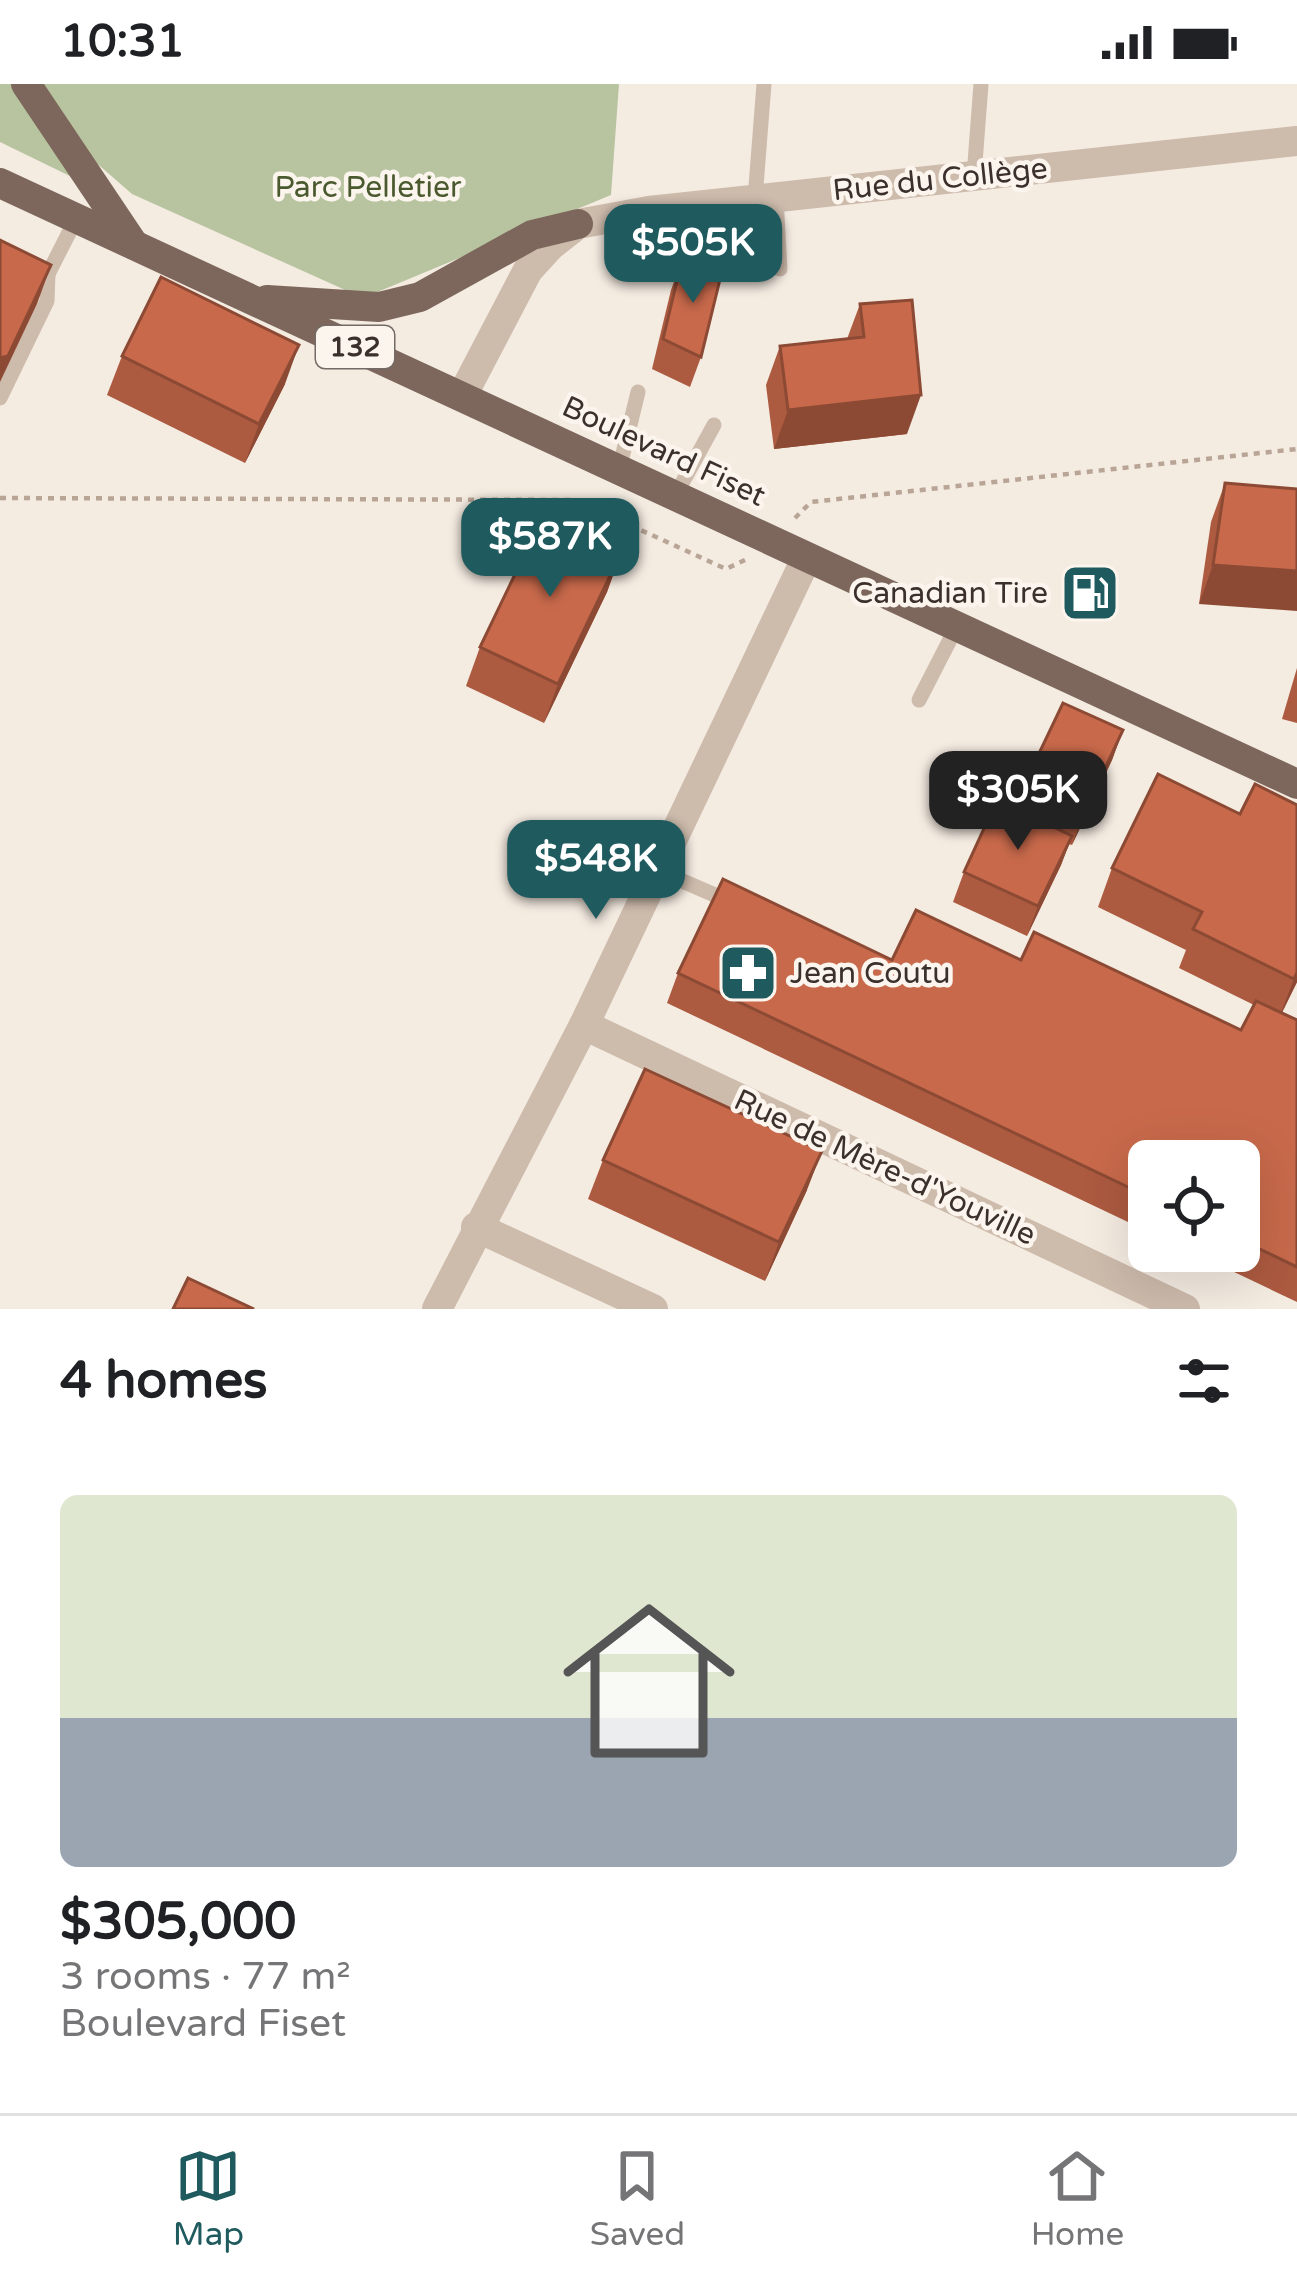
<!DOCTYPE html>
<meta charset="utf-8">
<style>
body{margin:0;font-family:"Varela Round",sans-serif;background:#f2f2f2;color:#202124;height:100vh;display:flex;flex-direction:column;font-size:45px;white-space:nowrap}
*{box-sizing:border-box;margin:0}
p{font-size:39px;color:#757577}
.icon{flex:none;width:66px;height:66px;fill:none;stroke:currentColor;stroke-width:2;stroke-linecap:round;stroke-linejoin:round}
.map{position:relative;height:1225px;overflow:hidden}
.panel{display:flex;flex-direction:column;background:#fff;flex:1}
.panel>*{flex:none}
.fabs{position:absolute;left:1128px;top:1056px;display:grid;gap:24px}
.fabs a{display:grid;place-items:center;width:132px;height:132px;border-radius:18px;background:#fff;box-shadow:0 12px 48px #0002;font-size:60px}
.price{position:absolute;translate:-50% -102px;padding:0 27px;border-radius:24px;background:#1f5a5e;color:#fff;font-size:39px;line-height:78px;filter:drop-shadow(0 3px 6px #0008)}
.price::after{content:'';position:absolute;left:50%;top:72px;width:36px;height:27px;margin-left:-18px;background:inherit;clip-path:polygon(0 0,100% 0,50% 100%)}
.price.current{background:#222;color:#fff}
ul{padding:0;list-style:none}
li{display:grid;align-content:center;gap:24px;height:636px;padding:0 60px}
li+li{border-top:3px solid #e0e0e0}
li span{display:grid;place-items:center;height:372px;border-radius:18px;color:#555}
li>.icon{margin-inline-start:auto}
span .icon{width:216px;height:216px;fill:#fffc;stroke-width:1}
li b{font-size:51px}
h2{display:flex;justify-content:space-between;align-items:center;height:144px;padding:0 60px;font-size:51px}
.status{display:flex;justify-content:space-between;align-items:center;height:84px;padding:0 60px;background:#fff;direction:ltr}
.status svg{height:33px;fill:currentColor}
.tabs{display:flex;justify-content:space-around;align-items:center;height:168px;border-top:3px solid #e0e0e0;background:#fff;font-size:33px;color:#757577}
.tabs a{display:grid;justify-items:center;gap:6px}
.tabs .current{color:#1f5a5e}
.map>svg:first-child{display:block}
.green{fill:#b8c4a0}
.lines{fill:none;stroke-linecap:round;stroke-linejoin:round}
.path{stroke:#b9a596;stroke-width:4.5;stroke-dasharray:6 6;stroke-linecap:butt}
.service{stroke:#cdbbac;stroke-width:15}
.minor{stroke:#cdbbac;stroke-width:30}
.tertiary{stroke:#cdbbac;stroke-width:30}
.primary{stroke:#7d675c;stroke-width:30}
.wall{fill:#ac5a40}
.shaded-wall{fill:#8c4a34}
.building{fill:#c8694b;stroke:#8c4a34;stroke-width:3}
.labels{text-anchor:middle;stroke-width:9;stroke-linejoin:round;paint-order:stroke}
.shield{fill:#fbf5ee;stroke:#756b66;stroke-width:3}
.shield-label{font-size:27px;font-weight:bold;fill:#3b302b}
.street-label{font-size:30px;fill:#3b302b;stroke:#fbf5ee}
.park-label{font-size:30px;fill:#4a5a2e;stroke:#fbf5ee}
.poi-label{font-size:30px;fill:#3b302b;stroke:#fbf5ee;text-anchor:end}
</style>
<div class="status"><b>10:31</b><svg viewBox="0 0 49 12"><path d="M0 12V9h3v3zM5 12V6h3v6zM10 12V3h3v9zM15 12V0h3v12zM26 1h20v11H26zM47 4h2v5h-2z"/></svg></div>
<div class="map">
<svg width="1297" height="1225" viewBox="0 0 1297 1225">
<rect width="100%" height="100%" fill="#f4ebe1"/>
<g class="green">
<polygon points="0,0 19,0 76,95 0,58"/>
<polygon points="35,0 619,0 611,111 363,214 132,110 61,48"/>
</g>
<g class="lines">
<g class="path">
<polyline points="0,414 575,416 726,485 745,476"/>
<polyline points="795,434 811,418 1297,365"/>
</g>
<g class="service">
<polyline points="974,92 981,0"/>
<polyline points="776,113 780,185"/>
<polyline points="755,115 764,0"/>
<polyline points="687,179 689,122"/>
<polyline points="41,187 48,190 76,135"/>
<polyline points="0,314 47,217 48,190"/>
<polyline points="619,386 638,308"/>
<polyline points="675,412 714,341"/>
<polyline points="919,616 957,542"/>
<polyline points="657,786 731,818"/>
</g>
<g class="minor">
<polyline points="584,941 1185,1225"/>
<polyline points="476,1143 653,1225"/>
<polyline points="437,1225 584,941 806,475"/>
</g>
<polyline class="tertiary" points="462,312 528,186 550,162 578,140 649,127 1297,57"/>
<g class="primary">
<polyline points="26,0 132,158"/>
<polyline points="0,99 1297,700"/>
<polyline points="267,216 379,223 420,213 532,151 578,140"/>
</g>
</g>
<g class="wall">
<polygon points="682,176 701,273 690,303 652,285 671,206"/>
<polygon points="860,220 907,350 774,365 766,301 780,262 847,255"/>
<polygon points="122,272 285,300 245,379 107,311"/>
<polygon points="1225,399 1297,405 1199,520 1211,438"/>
<polygon points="621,469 607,508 544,639 466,602 480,563"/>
<polygon points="1297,584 1297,639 1282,635"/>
<polygon points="1123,646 1112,676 1072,761 1069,760 1061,781 1027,852 953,818 964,788 1015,725 1023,703"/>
<polygon points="1240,730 1297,898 1282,929 1297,936 1297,1218 1190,1167 1239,1167 1239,1077 1149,1077 1149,1148 667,919 678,889 892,876 1021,876 1241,946 1254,921 1179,884 1186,866 1098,823 1112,784"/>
<polygon points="603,1076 807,1106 765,1197 588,1115"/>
</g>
<g class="shaded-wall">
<polygon points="51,181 37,220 0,298 0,274"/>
<polygon points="299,261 285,300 245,379 259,340"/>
<polygon points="921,311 907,350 774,365 788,326"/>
<polygon points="621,469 607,508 544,639 558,600"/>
<polygon points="1213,481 1297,487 1297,527 1199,520"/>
<polygon points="1123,646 1112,676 1072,761 1083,731"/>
<polygon points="1072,752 1061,781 1027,852 1038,822"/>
<polygon points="1297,888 1297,898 1279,934 1294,895"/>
<polygon points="822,1067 807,1106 765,1197 779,1158"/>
</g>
<g class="building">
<polygon points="0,156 51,181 8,272 0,274"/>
<polygon points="682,176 723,183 701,273 663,255"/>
<polygon points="161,193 299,261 259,340 122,272"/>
<polygon points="912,216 921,311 788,326 780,262 864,253 860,220"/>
<polygon points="1225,399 1297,405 1297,487 1213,481"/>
<polygon points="543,432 621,469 558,600 480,563"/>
<polygon points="1063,619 1123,646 1083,731 1023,703"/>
<polygon points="1158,690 1240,730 1255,700 1297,721 1297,888 1294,895 1193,845 1202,828 1112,784"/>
<polygon points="997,716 1072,752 1038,822 964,788"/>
<polygon points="723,795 892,876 916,826 1021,876 1034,848 1241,946 1256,917 1297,936 1297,1183 1239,1155 1239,1077 1149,1077 1149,1113 678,889"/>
<polygon points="645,985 822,1067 779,1158 603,1076"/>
<polygon points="188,1194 254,1225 173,1225"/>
</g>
<defs>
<symbol id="fuel-square" viewBox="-11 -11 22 22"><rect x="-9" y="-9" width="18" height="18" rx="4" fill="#1f5a5e" stroke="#fbf5ee"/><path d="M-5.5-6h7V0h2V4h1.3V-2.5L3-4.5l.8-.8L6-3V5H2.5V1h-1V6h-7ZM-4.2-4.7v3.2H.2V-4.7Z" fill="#fff"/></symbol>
<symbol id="pharmacy-square" viewBox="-11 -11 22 22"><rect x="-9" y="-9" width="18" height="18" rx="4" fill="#1f5a5e" stroke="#fbf5ee"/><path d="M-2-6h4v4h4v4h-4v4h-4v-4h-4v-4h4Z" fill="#fff"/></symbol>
</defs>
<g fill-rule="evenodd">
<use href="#fuel-square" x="1057" y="476" width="66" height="66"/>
<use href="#pharmacy-square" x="715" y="856" width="66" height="66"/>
</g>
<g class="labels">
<rect class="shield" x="316" y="242" width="78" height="42" rx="9"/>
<g class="shield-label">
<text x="355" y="272">132</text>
</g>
<g class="street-label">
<text transform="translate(940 95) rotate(-6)" y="10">Rue du Collège</text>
<text transform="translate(664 367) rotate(25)" y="10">Boulevard Fiset</text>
<text transform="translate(885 1083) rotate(25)" y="10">Rue de Mère-d'Youville</text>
</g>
<g class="park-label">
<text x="368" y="113">Parc Pelletier</text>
</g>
<g class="poi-label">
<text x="1048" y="519">Canadian Tire</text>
<text x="790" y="899" text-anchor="start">Jean Coutu</text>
</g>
</g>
</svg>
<div class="fabs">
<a><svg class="icon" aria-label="locate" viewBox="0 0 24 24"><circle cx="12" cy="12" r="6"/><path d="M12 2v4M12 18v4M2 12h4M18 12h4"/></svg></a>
</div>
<b class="price" style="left:693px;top:222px">$505K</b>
<b class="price" style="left:550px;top:516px">$587K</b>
<b class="price current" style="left:1018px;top:769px">$305K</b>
<b class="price" style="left:596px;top:838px">$548K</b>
</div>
<section class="panel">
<h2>4 homes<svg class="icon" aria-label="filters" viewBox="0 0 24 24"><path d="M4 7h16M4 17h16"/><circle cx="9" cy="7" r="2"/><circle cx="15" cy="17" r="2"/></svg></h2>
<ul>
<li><span style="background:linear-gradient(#dfe7d0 60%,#9aa5b1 0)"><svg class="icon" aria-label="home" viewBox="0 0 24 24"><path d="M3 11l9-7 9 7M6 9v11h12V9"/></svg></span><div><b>$305,000</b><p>3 rooms · 77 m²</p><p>Boulevard Fiset</p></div></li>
</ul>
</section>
<nav class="tabs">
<a class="current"><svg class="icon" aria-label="map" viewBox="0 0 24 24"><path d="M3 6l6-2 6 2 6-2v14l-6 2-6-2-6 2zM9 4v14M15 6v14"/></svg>Map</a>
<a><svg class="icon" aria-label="saved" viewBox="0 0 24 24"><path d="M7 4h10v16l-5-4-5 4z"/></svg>Saved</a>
<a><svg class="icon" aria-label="home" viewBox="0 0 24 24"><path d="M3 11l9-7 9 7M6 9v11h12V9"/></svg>Home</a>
</nav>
